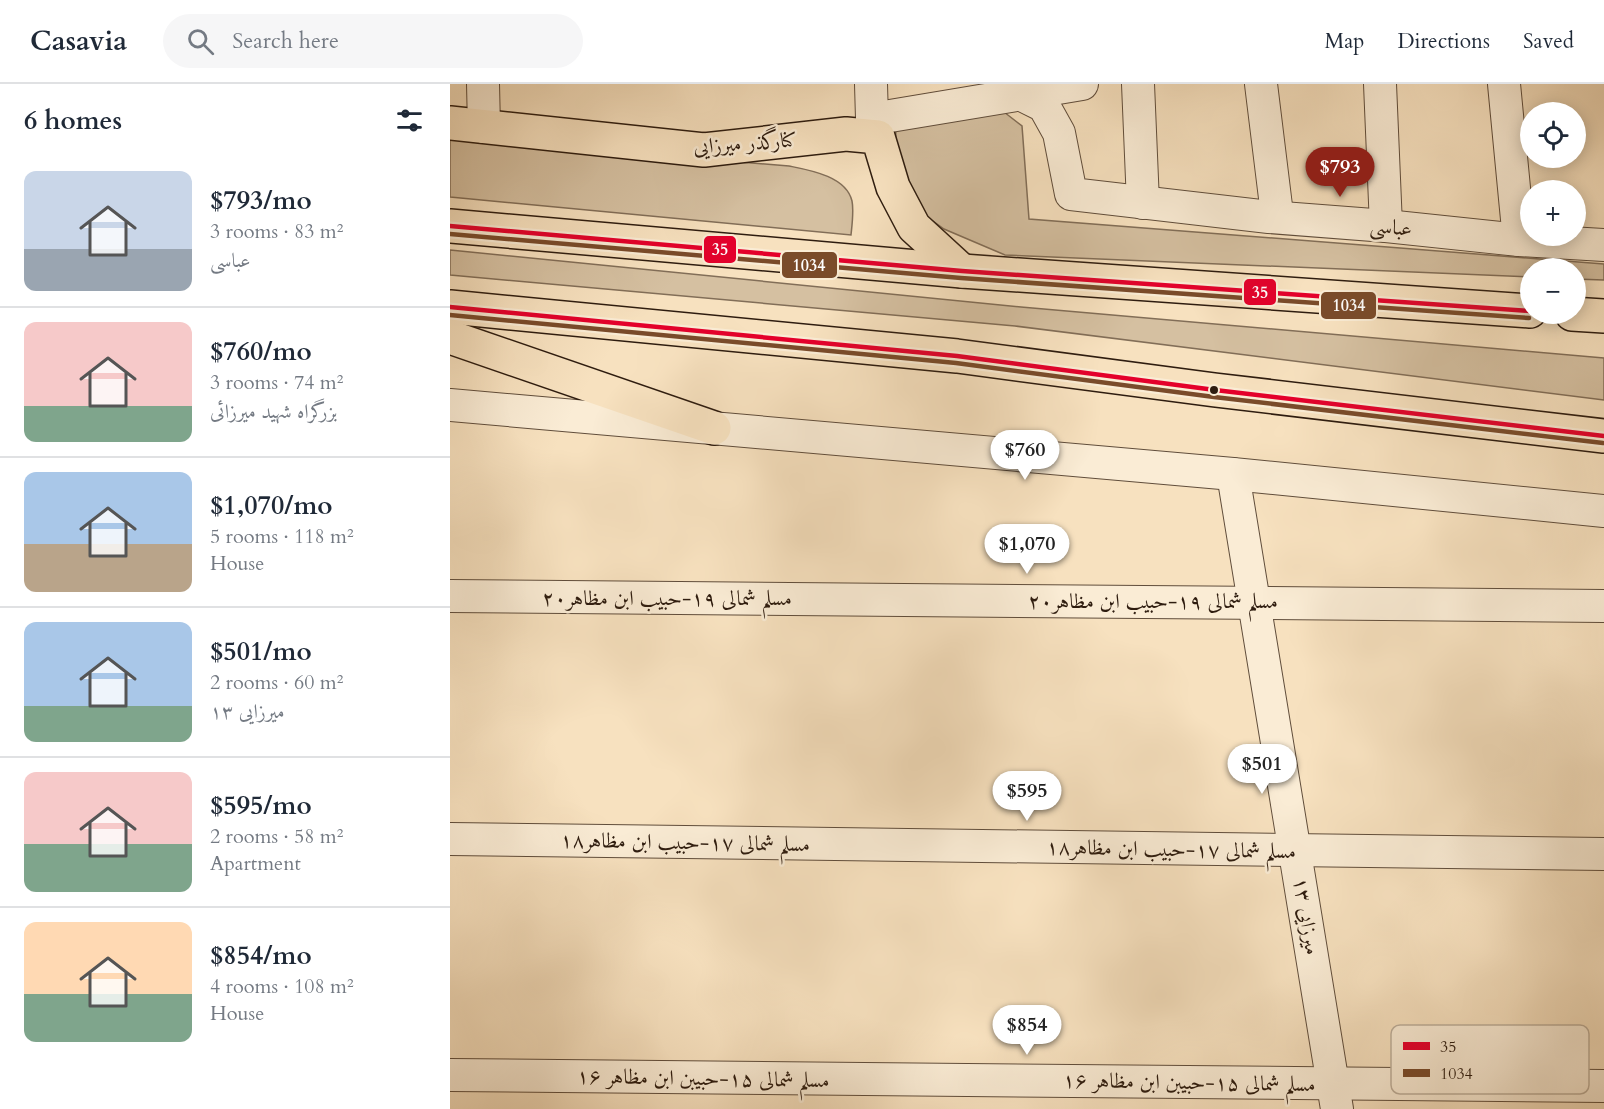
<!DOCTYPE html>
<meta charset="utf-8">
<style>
body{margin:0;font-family:Cardo,Amiri,serif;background:#f6f6f7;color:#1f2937;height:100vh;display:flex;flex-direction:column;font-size:22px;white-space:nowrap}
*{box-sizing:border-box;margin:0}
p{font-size:20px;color:#747a83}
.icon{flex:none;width:33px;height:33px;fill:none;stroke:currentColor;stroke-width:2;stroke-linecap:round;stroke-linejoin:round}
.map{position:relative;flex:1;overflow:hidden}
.sheet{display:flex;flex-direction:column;background:#fff;width:450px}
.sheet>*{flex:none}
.tools{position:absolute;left:1070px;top:18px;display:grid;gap:12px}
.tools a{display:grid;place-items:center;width:66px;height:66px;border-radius:50%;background:#fff;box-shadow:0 3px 15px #0003;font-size:30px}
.price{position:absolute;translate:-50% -51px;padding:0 14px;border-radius:21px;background:#fff;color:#222;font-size:20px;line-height:39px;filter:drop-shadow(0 2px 3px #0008)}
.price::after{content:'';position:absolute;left:50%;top:36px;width:18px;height:14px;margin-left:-9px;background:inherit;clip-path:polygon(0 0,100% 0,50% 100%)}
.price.active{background:#8f2418;color:#fff}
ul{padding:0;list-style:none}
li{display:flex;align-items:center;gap:18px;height:150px;padding:0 24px}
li+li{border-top:2px solid #e0e1e3}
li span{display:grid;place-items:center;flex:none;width:168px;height:120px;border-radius:12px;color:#555}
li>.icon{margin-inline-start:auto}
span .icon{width:72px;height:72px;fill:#fffc;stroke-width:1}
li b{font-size:26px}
h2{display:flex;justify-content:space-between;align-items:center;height:72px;padding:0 24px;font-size:26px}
header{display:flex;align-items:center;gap:36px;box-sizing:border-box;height:84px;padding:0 30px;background:#fff;border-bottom:2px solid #e0e1e3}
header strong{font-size:28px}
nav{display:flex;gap:33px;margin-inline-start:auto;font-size:21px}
.search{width:420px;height:54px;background:#f6f6f7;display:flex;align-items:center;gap:15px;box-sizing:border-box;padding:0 21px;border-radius:33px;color:#747a83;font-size:22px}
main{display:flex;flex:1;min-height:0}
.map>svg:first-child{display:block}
.green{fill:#d5c0a1;stroke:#826e58;stroke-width:1.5}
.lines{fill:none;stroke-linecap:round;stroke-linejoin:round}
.minor-casing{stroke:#604d3b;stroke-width:34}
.major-casing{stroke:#2e1c0f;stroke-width:36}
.highway-casing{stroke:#2e1c0f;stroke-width:36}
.minor{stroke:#faecd5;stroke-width:32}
.major{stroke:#f7e1bf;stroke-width:33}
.highway{stroke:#f7e1bf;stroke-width:33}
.bus-1-casing{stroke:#faecd5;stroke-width:9}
.bus-2-casing{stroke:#faecd5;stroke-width:9}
.bus-1{stroke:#e4002b;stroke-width:4.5}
.bus-2{stroke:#7a4b2a;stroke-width:4.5}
.bus-dot{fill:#2e1c0f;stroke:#faecd5;stroke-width:2}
.labels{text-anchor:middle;stroke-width:5;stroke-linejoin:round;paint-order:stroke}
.street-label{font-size:21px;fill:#2e1c0f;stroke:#faecd5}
.key{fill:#faecd5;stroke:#bdae9a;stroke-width:1.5}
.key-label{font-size:16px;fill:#2e1c0f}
.line-badge{stroke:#faecd5;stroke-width:2}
.badge-label{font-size:16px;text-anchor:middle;font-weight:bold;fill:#fff}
</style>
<header>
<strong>Casavia</strong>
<div class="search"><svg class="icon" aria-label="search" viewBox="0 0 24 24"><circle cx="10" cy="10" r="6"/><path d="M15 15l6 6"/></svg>Search here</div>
<nav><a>Map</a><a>Directions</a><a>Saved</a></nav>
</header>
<main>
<section class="sheet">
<h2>6 homes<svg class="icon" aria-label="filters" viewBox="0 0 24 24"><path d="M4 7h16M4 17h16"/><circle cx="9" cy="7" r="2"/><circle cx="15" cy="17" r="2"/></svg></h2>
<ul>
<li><span style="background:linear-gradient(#c9d6e8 65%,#9aa5b1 0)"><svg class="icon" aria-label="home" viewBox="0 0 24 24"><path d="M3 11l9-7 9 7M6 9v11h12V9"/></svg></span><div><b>$793/mo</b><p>3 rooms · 83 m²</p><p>عباسی</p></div></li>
<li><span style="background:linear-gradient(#f6c9c9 70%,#7fa58c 0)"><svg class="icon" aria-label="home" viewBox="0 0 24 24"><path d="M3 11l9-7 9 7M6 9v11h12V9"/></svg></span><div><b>$760/mo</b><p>3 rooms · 74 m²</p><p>بزرگراه شهید میرزائی</p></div></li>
<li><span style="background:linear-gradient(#a9c7e8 60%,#b9a48a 0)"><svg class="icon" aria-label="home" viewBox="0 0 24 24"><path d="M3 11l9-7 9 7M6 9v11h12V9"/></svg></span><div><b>$1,070/mo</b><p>5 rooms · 118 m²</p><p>House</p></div></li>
<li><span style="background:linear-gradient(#a9c7e8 70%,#7fa58c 0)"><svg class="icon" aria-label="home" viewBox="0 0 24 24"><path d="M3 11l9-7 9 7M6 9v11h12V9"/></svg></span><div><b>$501/mo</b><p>2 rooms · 60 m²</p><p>میرزایی ۱۳</p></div></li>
<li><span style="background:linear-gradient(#f6c9c9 60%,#7fa58c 0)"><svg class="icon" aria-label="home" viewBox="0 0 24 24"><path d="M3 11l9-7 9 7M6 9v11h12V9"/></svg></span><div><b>$595/mo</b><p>2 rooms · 58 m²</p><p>Apartment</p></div></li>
<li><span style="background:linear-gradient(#ffd9b3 60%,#7fa58c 0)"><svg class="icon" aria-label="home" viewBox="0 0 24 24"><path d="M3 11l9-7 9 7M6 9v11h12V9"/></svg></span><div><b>$854/mo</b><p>4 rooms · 108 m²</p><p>House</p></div></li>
</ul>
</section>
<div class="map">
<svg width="1154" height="1025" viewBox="0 0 1154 1025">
<rect width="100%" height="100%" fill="#f7e1bf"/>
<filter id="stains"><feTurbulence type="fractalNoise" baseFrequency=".00333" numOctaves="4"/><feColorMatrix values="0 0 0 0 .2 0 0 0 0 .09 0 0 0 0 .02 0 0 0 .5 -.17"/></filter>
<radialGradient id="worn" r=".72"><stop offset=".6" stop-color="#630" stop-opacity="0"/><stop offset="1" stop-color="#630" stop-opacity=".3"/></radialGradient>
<g class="green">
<polygon points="554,28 572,42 579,135 1154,180 1154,196 1125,195 1125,184 1080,184 1080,193 555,171 494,145 476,132 445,78 446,42"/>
<path d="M0,54l339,28c20,4 57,10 63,35 2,10 0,24 -1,34l-401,-38z"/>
<polygon points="0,166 571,223 1154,274 1154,316 565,242 0,191"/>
</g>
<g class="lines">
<defs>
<g id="minor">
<polyline points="33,0 34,43"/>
<polyline points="421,0 422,35 428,53"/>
<polyline points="568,0 568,9 594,22 609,49 621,110 819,133 936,142 1069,156 1154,161"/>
<polyline points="688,0 693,119"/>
<polyline points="811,0 826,122"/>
<polyline points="930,0 936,142"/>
<polyline points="1054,0 1069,156"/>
<polyline points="422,35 632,0"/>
<polyline points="0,321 783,390 1154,427"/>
<polyline points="783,390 887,1025"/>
<polyline points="0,512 1154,522"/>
<polyline points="0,755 1154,770"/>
<polyline points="0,991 1154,1002"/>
</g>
<polyline id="major" points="0,39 254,66 396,50 428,53 443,103 464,143 512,187"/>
<g id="highway">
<polyline points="0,142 512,187 1080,227"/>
<polyline points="0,223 507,272 765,306 1154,352"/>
<polyline points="1122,230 1154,232"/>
<polyline points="0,253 264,344"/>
</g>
</defs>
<use href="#minor" class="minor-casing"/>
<use href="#major" class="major-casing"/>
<use href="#highway" class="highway-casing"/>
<use href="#minor" class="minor"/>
<use href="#major" class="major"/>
<use href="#highway" class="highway"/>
<defs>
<g id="bus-1">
<polyline points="0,142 512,187 1080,227"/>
<polyline points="0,223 507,272 765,306 1154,352"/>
</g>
<g id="bus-2">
<polyline points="0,150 511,194 1079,234"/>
<polyline points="0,231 506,279 764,313 1153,359"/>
</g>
</defs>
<use href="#bus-1" class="bus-1-casing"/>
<use href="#bus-2" class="bus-2-casing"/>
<use href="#bus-1" class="bus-1"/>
<use href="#bus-2" class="bus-2"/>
</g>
<circle class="bus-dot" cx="764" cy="306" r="5"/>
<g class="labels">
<g class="street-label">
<text transform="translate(295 59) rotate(-4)" y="7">کنارگذر میرزایی</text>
<text transform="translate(941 143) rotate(5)" y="7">عباسی</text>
<text x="217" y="521">مسلم شمالی ۱۹-حبیب ابن مظاهر۲۰</text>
<text x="703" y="524">مسلم شمالی ۱۹-حبیب ابن مظاهر۲۰</text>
<text transform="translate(235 758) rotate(1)" y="7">مسلم شمالی ۱۷-حبیب ابن مظاهر۱۸</text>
<text transform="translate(721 765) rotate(1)" y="7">مسلم شمالی ۱۷-حبیب ابن مظاهر۱۸</text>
<text transform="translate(857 832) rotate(81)" y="7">میرزایی ۱۳</text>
<text transform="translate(253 994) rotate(1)" y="7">مسلم شمالی ۱۵-حبیبن ابن مظاهر ۱۶</text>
<text transform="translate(739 998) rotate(1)" y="7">مسلم شمالی ۱۵-حبیبن ابن مظاهر ۱۶</text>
</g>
</g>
<rect x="941" y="941" width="198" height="69" rx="9" class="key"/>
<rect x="953" y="958" width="27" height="8" fill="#e4002b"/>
<rect x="953" y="985" width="27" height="8" fill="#7a4b2a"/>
<g class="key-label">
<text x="990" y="968">35</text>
<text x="990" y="995">1034</text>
</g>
<g class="line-badge">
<rect x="253" y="151" width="34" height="29" rx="6" fill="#e4002b"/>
<rect x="331" y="167" width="57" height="28" rx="6" fill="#7a4b2a"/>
<rect x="793" y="194" width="34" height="28" rx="6" fill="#e4002b"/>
<rect x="870" y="207" width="57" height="29" rx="6" fill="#7a4b2a"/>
</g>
<g class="badge-label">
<text x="270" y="171">35</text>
<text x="359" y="187">1034</text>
<text x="810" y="214">35</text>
<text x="899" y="227">1034</text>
</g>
<rect width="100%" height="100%" filter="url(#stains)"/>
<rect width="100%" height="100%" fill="url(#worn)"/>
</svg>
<div class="tools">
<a><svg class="icon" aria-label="locate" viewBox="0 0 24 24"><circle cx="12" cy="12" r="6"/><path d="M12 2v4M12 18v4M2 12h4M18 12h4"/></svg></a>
<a>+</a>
<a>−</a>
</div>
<b class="price active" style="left:890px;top:114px">$793</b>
<b class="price" style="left:575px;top:397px">$760</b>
<b class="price" style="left:577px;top:491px">$1,070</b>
<b class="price" style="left:812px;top:711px">$501</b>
<b class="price" style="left:577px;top:738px">$595</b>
<b class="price" style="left:577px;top:972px">$854</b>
</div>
</main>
